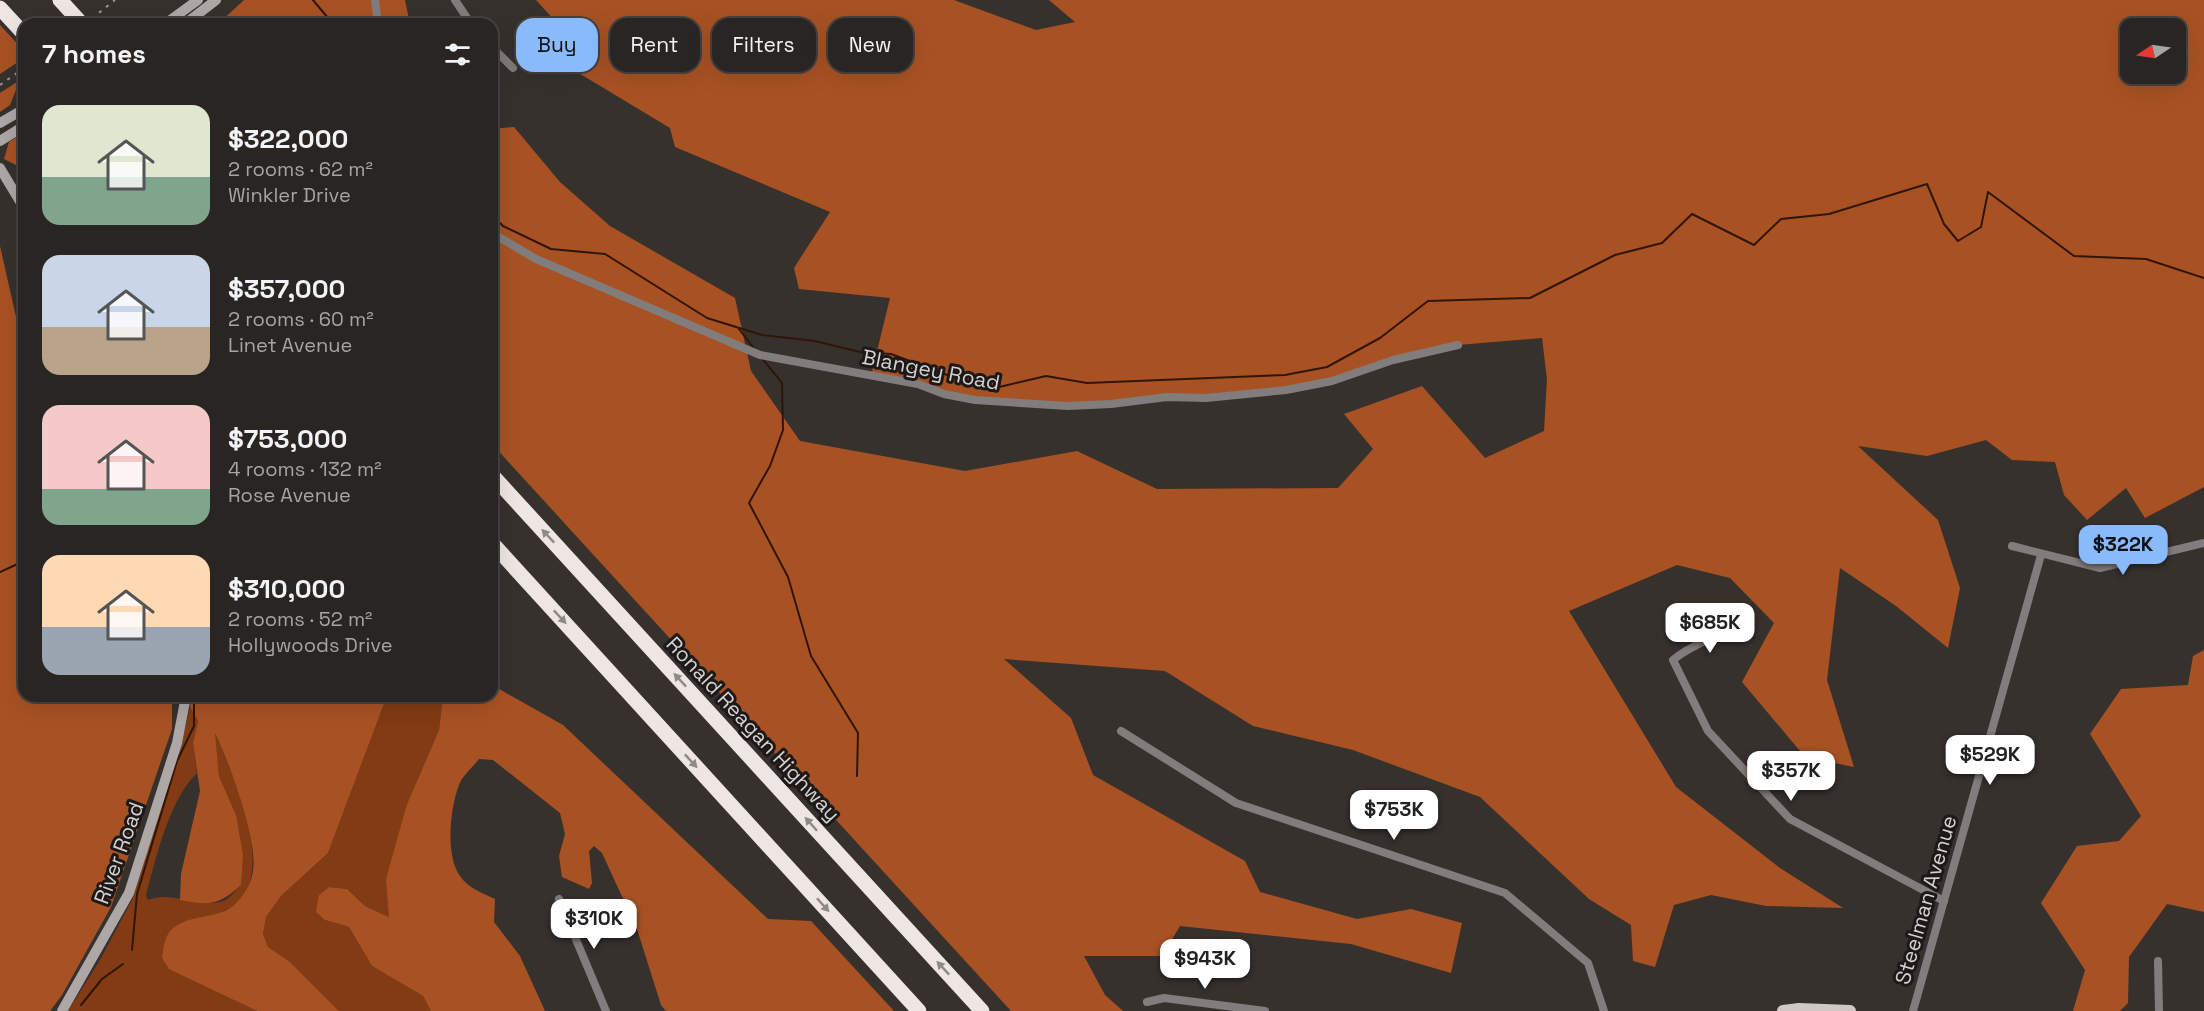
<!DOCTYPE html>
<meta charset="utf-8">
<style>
body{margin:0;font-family:"Space Grotesk",sans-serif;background:#312d2a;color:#f1f3f6;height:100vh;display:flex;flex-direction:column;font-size:22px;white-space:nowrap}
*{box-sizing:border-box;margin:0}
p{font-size:20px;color:#a5a5a5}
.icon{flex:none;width:33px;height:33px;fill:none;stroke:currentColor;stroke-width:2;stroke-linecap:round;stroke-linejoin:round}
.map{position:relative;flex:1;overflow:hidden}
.details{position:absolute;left:18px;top:18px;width:480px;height:684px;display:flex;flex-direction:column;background:#292522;border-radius:18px;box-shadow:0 6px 24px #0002,0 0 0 2px #454240}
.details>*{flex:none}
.guide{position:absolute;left:516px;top:18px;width:570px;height:54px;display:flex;gap:12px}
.needle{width:39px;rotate:257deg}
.controls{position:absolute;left:2120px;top:18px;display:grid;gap:12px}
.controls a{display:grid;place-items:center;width:66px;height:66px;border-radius:12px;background:#292522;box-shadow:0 6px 24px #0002,0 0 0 2px #454240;font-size:30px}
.price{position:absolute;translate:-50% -51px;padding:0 14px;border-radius:12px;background:#fff;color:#222;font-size:20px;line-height:39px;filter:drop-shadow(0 2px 3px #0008)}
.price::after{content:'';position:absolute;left:50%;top:36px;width:18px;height:14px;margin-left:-9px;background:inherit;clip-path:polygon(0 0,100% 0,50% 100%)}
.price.current{background:#89bafc;color:#111}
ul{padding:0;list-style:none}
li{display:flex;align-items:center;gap:18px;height:150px;padding:0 24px}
li span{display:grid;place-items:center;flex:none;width:168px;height:120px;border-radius:18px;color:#555}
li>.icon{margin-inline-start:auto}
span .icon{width:72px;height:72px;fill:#fffc;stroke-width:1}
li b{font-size:26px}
h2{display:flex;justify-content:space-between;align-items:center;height:72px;padding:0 24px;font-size:26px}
.tag{padding:0 21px;border-radius:18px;background:#292522;box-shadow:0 6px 24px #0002,0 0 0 2px #454240;font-size:21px;line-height:54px}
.tag.current{background:#89bafc;color:#111}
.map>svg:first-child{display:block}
.green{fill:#823b13}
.forest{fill:#a85224;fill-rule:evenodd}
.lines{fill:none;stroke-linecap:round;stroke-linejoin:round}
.stream{stroke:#311507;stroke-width:2}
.street{stroke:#817d7c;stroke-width:8}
.secondary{stroke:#ada8a5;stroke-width:10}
.primary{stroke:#cfc8c5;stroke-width:12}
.highway{stroke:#eee6e2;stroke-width:15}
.rail{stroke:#9b9694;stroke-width:2;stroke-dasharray:3 6;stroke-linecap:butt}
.oneway{fill:#908a87}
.labels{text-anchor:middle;stroke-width:6;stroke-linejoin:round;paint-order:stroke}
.street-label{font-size:21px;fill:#d5d1cf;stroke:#1c1918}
</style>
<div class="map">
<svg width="2204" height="1011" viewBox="0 0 2204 1011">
<rect width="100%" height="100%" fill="#37312e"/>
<g class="green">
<polygon points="387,696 443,696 439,730 407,804 389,917 365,906 347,889 329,887 319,895 325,920 349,927 372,966 423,996 431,1011 339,1011 290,962 268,947 263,934 266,917 281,896 328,853"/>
<path d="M190,707l8,14 -5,22 4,30c-28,27 -41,85 -51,122l2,5c25,-10 48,9 75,1 6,-2 13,-11 18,-16l-5,-70 -17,-39 -5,-47c16,42 68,149 16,179 -15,8 -32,11 -48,14l52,78 23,11h-189l32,-51 32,-60 49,-154z"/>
</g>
<g class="forest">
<polygon points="244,0 405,0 410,24 218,24"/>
<path d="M536,0h418l82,30 39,-8 -26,-22h1155v487l-59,31 -19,-30 -39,32 -23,-25 -9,-33 -43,-2 -26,-20 -59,16 -69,-10 80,74 22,68 -12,60 -52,-42 -56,-38 -13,112 27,87 -49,-10 -63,-75 32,-59 -44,-45 -53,-13 -108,46 107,176 104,81 63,40 -77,-2 -55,-11 -37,10 -19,62 -22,-6 -2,-36 -42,-26 -109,-102 -127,-47 -100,-24 -88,-55 -161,-12 67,59 22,57 152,86 15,31 97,27 54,-10 51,14 -11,50 -100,-29 -171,-18 -18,30h-78l21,39 18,16h-112l-519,-567v-315l22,-2 46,55 50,44 125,72 16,73 49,70 165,30 112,-20 80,38 181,-1 35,-39 -29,-35 78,-28 63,72 59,-27 3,-52 -5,-41 -84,7 -153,42 -194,17 -116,-2 -124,-26 19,-78 -91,-9 -5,-21 36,-56 -155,-65 -5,-19 -93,-56 -3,-30zM2130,28h45v46h-45z"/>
<polygon points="0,25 24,51 24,58 0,74"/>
<polygon points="20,80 10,105 0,112 0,93"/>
<polygon points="24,132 24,169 4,159 9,142"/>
<polygon points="0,246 21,339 24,343 24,696 172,696 172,729 111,907 62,995 50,1011 0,1011"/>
<polygon points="2204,650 2204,912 2167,904 2129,957 2128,1003 2120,1011 2073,1011 2085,970 2041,903 2077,846 2119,841 2141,816 2090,734 2121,689 2188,685 2193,656"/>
<path d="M492,685l71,40 205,194 43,2 83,90h-228l-5,-6 -24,-76 -35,-76 -8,-7 -5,5 3,32 -3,6 -27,-12 -3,-21 6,-22 -5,-21 -67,-53 -14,-1c-6,8 -17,17 -20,26 -9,23 -14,70 1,91 8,12 22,17 35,23l-1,23 26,34 25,55h-114l-8,-15 -51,-30 -23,-39 -24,-7 -9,-8 3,-17 10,-8 18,2 18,17 24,11 -3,-38 21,-75 32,-74 4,-34h49z"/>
<path d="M191,696h196l-59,157 -47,43 -15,21 -3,17 5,13 22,15 49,49h-82l-88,-42 -7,-11c1,-6 2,-16 5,-22 12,-23 47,-15 66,-30 10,-9 18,-21 20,-35 5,-31 -24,-109 -38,-138l4,43 17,39 7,40 -2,30c-21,20 -32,21 -61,15l1,-26 19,-83 -7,-48 5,-22 -8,-14z"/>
</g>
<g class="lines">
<g class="stream">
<polyline points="313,0 333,24"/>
<polyline points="492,215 503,226 551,249 605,254 707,318 762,335 815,341 860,352 891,354 950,376 995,388 1046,376 1087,383 1285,375 1327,367 1380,338 1428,301 1530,298 1615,255 1662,243 1692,214 1754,245 1781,219 1829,214 1927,184 1944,224 1958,241 1981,227 1988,192 2074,256 2146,259 2204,278"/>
<polyline points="739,329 756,351"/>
<polyline points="761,357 782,383 783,430 770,466 749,503 788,577 811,656 858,733 857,776"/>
<polyline points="0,572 24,561"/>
<polyline points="132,950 137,894 177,761 194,726 194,696"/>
<polyline points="81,1005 102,979 123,964"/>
</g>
<g class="street">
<polyline points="375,0 378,24"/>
<polyline points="455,0 471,24"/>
<polyline points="492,47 513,68"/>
<polyline points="492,233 536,259 760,355 918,384 944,394 975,400 1068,406 1111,404 1167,397 1206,398 1286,390 1332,381 1393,360 1458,345"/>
<polyline points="2012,546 2100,568 2204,543"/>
<path d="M1745,631c-17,-4 -59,18 -72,29l35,71 82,88 154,82"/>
<polyline points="1121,731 1236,803 1505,893 1588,963 1604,1011"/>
<polyline points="559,899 606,1011"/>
<polyline points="2158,961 2159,1011"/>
<polyline points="1147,1002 1164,998 1265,1011"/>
<polyline points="1913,1011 2041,555"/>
</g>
<g class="secondary">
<polyline points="165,24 198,0"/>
<polyline points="185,24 216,0"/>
<polyline points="0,123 24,109"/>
<polyline points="0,141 24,126"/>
<polyline points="0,168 24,208"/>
<polyline points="62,1011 129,893 177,743 186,696"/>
</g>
<polyline class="primary" points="1783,1011 1799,1009 1850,1011"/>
<g class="highway">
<polyline points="60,0 82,24"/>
<polyline points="0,8 24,34"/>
<polyline points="492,475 982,1011"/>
<polyline points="492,543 919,1011"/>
</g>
<g class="rail">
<polyline points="85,24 115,0"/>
<polyline points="0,85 24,68"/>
</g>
</g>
<defs><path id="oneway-solid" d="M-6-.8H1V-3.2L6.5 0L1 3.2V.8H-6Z" transform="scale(1.5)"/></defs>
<g class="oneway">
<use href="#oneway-solid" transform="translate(548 536) rotate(-133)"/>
<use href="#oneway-solid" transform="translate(560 617) rotate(47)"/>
<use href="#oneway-solid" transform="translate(680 680) rotate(-133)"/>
<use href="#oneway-solid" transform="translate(691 761) rotate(47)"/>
<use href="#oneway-solid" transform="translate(811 824) rotate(-132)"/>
<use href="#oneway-solid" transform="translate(823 905) rotate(48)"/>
<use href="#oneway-solid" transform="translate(943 968) rotate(-133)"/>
</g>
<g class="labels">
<g class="street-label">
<text transform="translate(931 370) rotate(11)" y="7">Blangey Road</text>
<text transform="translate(753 729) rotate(47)" y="7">Ronald Reagan Highway</text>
<text transform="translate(119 853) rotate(-70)" y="7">River Road</text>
<text transform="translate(1926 900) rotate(-74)" y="7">Steelman Avenue</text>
</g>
</g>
</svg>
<div class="controls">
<a><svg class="needle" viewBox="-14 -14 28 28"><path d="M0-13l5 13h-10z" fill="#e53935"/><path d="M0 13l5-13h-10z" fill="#a5a5a5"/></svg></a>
</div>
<b class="price current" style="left:2123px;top:576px">$322K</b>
<b class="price" style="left:1710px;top:654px">$685K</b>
<b class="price" style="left:1990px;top:786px">$529K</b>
<b class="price" style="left:1791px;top:802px">$357K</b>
<b class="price" style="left:1394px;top:841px">$753K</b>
<b class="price" style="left:594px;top:950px">$310K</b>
<b class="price" style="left:1205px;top:990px">$943K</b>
<div class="guide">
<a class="tag current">Buy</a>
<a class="tag">Rent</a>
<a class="tag">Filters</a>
<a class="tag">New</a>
</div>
<section class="details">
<h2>7 homes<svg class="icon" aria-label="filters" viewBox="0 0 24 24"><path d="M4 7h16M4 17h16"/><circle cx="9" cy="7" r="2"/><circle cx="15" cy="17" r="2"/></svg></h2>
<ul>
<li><span style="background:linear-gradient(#dfe7d0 60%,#7fa58c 0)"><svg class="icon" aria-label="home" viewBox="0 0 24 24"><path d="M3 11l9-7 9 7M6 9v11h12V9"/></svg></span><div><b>$322,000</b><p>2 rooms · 62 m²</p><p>Winkler Drive</p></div></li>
<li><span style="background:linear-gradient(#c9d6e8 60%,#b9a48a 0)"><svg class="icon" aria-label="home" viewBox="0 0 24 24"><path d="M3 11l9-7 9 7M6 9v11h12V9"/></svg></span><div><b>$357,000</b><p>2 rooms · 60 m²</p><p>Linet Avenue</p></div></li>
<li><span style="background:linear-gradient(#f6c9c9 70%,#7fa58c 0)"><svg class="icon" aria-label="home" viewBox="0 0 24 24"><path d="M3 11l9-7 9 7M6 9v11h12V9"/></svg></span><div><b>$753,000</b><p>4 rooms · 132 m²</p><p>Rose Avenue</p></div></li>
<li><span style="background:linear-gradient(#ffd9b3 60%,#9aa5b1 0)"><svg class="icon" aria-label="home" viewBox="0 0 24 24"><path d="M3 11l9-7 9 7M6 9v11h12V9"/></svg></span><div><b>$310,000</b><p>2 rooms · 52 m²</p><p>Hollywoods Drive</p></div></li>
</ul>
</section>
</div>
